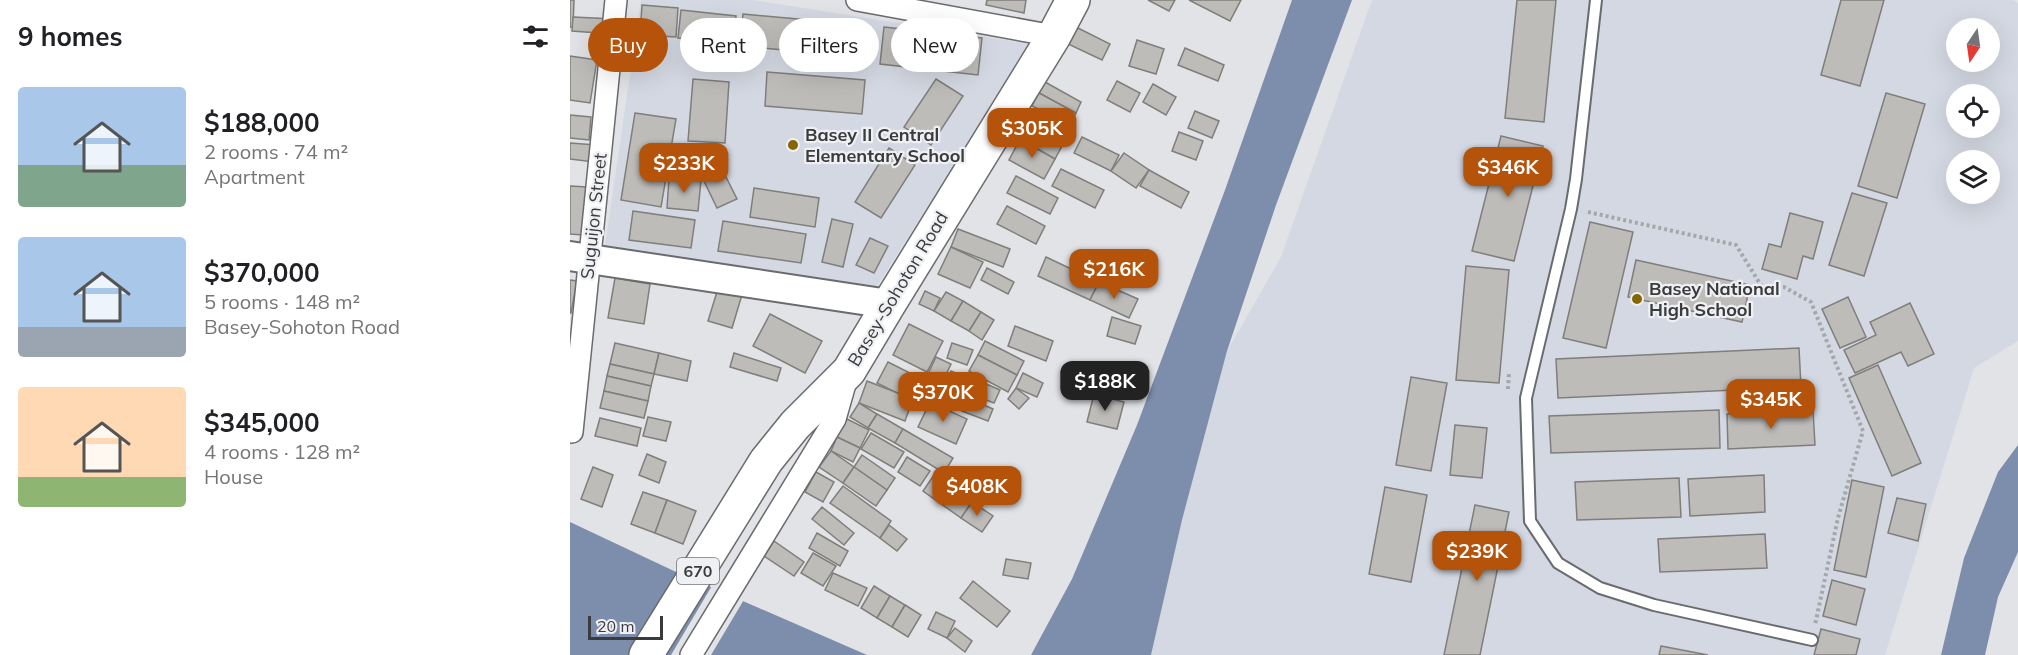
<!DOCTYPE html>
<meta charset="utf-8">
<style>
body{margin:0;font-family:Mulish,sans-serif;background:#f2f2f2;color:#202124;height:100vh;display:flex;flex-direction:column;font-size:22px;white-space:nowrap}
*{box-sizing:border-box;margin:0}
p{font-size:20px;color:#757577}
.icon{flex:none;width:33px;height:33px;fill:none;stroke:currentColor;stroke-width:2;stroke-linecap:round;stroke-linejoin:round}
.map{position:relative;flex:1;overflow:hidden}
.side{display:flex;flex-direction:column;background:#fff;width:570px}
.side>*{flex:none}
.guide{position:absolute;left:18px;top:18px;width:570px;height:54px;display:flex;gap:12px}
.needle{width:39px;rotate:193deg}
.tools{position:absolute;left:1376px;top:18px;display:grid;gap:12px}
.tools a{display:grid;place-items:center;width:54px;height:54px;border-radius:50%;background:#fff;box-shadow:0 6px 24px #0002;font-size:30px}
.scale{position:absolute;left:18px;bottom:15px;width:75px;box-sizing:border-box;padding-left:6px;border:3px solid #3a3b3c;border-top:0;font-size:16px;line-height:21px;white-space:nowrap;color:#3a3b3c;-webkit-text-stroke:4px #eff0f3;paint-order:stroke}
.price{position:absolute;translate:-50% -51px;padding:0 14px;border-radius:12px;background:#b45309;color:#fff;font-size:20px;line-height:39px;filter:drop-shadow(0 2px 3px #0008)}
.price::after{content:'';position:absolute;left:50%;top:36px;width:18px;height:14px;margin-left:-9px;background:inherit;clip-path:polygon(0 0,100% 0,50% 100%)}
.price.current{background:#222;color:#fff}
ul{padding:0;list-style:none}
li{display:flex;align-items:center;gap:18px;height:150px;padding:0 18px}
li span{display:grid;place-items:center;flex:none;width:168px;height:120px;border-radius:6px;color:#555}
li>.icon{margin-inline-start:auto}
span .icon{width:72px;height:72px;fill:#fffc;stroke-width:1}
li b{font-size:26px}
h2{display:flex;justify-content:space-between;align-items:center;height:72px;padding:0 18px;font-size:26px}
.chip{padding:0 21px;border-radius:27px;background:#fff;box-shadow:0 6px 24px #0002;font-size:21px;line-height:54px}
.chip.current{background:#b45309;color:#fff}
main{display:flex;flex:1;min-height:0}
.map>svg:first-child{display:block}
.built{fill:#d3d8e2;fill-rule:evenodd}
.water{fill:#7d8dac}
.pier{fill:#e1e3e6}
.building{fill:#bdbcb9;stroke:#7f7e7b;stroke-width:1.5}
.lines{fill:none;stroke-linecap:round;stroke-linejoin:round}
.lane-casing{stroke:#6a6b6e;stroke-width:14}
.street-casing{stroke:#6a6b6e;stroke-width:24}
.secondary-casing{stroke:#6a6b6e;stroke-width:32}
.primary-casing{stroke:#6a6b6e;stroke-width:36}
.path{stroke:#a6a7aa;stroke-width:4;stroke-dasharray:3 3;stroke-linecap:butt}
.lane{stroke:#fff;stroke-width:10}
.street{stroke:#fff;stroke-width:21}
.secondary{stroke:#fff;stroke-width:28}
.primary{stroke:#fff;stroke-width:33}
.poi-dot{fill:#856600;stroke:#eff0f3;stroke-width:2}
.labels{text-anchor:middle;stroke-width:4.5;stroke-linejoin:round;paint-order:stroke}
.shield{fill:#eff0f3;stroke:#707173;stroke-width:1.5}
.shield-label{font-size:16px;font-weight:bold;fill:#3a3b3c}
.poi-label{font-size:18px;font-weight:bold;fill:#3a3b3c;stroke:#eff0f3;text-anchor:start}
.street-label{font-size:18px;fill:#3a3b3c;stroke:#eff0f3}
</style>
<main>
<section class="side">
<h2>9 homes<svg class="icon" aria-label="filters" viewBox="0 0 24 24"><path d="M4 7h16M4 17h16"/><circle cx="9" cy="7" r="2"/><circle cx="15" cy="17" r="2"/></svg></h2>
<ul>
<li><span style="background:linear-gradient(#a9c7e8 65%,#7fa58c 0)"><svg class="icon" aria-label="home" viewBox="0 0 24 24"><path d="M3 11l9-7 9 7M6 9v11h12V9"/></svg></span><div><b>$188,000</b><p>2 rooms · 74 m²</p><p>Apartment</p></div></li>
<li><span style="background:linear-gradient(#a9c7e8 75%,#9aa5b1 0)"><svg class="icon" aria-label="home" viewBox="0 0 24 24"><path d="M3 11l9-7 9 7M6 9v11h12V9"/></svg></span><div><b>$370,000</b><p>5 rooms · 148 m²</p><p>Basey-Sohoton Road</p></div></li>
<li><span style="background:linear-gradient(#ffd9b3 75%,#8fb573 0)"><svg class="icon" aria-label="home" viewBox="0 0 24 24"><path d="M3 11l9-7 9 7M6 9v11h12V9"/></svg></span><div><b>$345,000</b><p>4 rooms · 128 m²</p><p>House</p></div></li>
</ul>
</section>
<div class="map">
<svg width="1448" height="655" viewBox="0 0 1448 655">
<rect width="100%" height="100%" fill="#e1e3e6"/>
<g class="built">
<polygon points="71,0 183,0 460,44 304,291 35,246"/>
<path d="M802,0h641l5,3v338l-44,27 -89,287h-734l31,-135 45,-169 54,-94zM1386,28h33v34h-33zM1386,94h33v34h-33zM1386,160h33v34h-33z"/>
</g>
<g class="water">
<polygon points="722,0 782,0 706,205 657,351 612,520 581,655 461,655 502,579 567,425 655,190"/>
<polygon points="1448,445 1448,552 1428,597 1415,655 1371,655 1394,558 1428,472"/>
<polygon points="0,522 104,571 297,655 0,655"/>
</g>
<polygon class="pier" points="143,584 175,598 141,655 101,655"/>
<g class="building">
<polygon points="0,0 4,0 3,27 0,27"/>
<polygon points="417,0 456,0 454,13 416,5"/>
<polygon points="578,0 605,0 599,11"/>
<polygon points="619,0 671,0 660,21"/>
<polygon points="947,0 986,0 974,122 935,118"/>
<polygon points="1271,0 1314,0 1290,86 1251,75"/>
<polygon points="72,5 108,8 106,37 70,35"/>
<polygon points="111,10 166,16 162,45 108,38"/>
<polygon points="173,14 261,22 258,54 170,46"/>
<polygon points="3,17 43,19 42,34 2,31"/>
<polygon points="314,27 412,38 408,75 310,64"/>
<polygon points="506,27 540,44 532,60 498,44"/>
<polygon points="567,40 594,49 586,74 559,66"/>
<polygon points="615,48 654,65 648,81 608,65"/>
<polygon points="0,56 27,60 20,103 0,100"/>
<polygon points="197,72 295,80 292,114 195,106"/>
<polygon points="123,79 159,82 155,143 118,141"/>
<polygon points="366,79 393,96 361,145 334,127"/>
<polygon points="547,81 570,93 560,112 537,100"/>
<polygon points="475,82 511,102 506,113 469,93"/>
<polygon points="583,84 606,97 596,115 573,102"/>
<polygon points="469,93 506,113 499,125 462,106"/>
<polygon points="1316,93 1355,104 1327,198 1288,186"/>
<polygon points="466,108 499,125 490,143 457,125"/>
<polygon points="625,111 649,121 642,138 618,128"/>
<polygon points="65,113 106,119 91,207 51,200"/>
<polygon points="0,115 21,117 19,140 0,138"/>
<polygon points="457,125 493,144 485,159 450,139"/>
<polygon points="609,132 633,141 626,160 602,151"/>
<polygon points="931,136 973,146 944,261 902,251"/>
<polygon points="512,137 549,155 541,171 504,153"/>
<polygon points="450,139 485,159 474,179 439,160"/>
<polygon points="0,143 26,145 24,162 0,159"/>
<polygon points="319,148 345,165 311,218 285,202"/>
<polygon points="554,153 579,170 566,188 541,171"/>
<polygon points="491,169 534,190 525,208 482,186"/>
<polygon points="579,170 619,192 611,208 570,186"/>
<polygon points="153,171 167,199 147,208 134,181"/>
<polygon points="446,176 488,198 480,214 437,193"/>
<polygon points="99,178 131,180 128,211 97,208"/>
<polygon points="0,186 17,187 13,235 0,234"/>
<polygon points="184,188 249,198 245,227 180,217"/>
<polygon points="1282,193 1317,203 1294,276 1259,265"/>
<polygon points="437,206 475,226 466,244 427,224"/>
<polygon points="63,211 125,220 121,248 59,240"/>
<polygon points="1220,213 1253,222 1243,259 1233,256 1227,279 1192,269 1199,244 1211,247"/>
<polygon points="262,219 283,224 273,267 252,262"/>
<polygon points="153,221 236,234 231,263 148,251"/>
<polygon points="1020,222 1063,232 1036,348 993,338"/>
<polygon points="388,229 440,249 433,267 381,247"/>
<polygon points="300,238 318,246 304,273 286,265"/>
<polygon points="381,247 413,262 400,288 368,274"/>
<polygon points="476,257 529,282 520,300 468,276"/>
<polygon points="1066,260 1180,285 1172,322 1058,297"/>
<polygon points="896,266 939,270 929,383 886,380"/>
<polygon points="417,268 444,282 438,294 411,280"/>
<polygon points="45,278 80,284 74,324 38,318"/>
<polygon points="0,280 7,281 1,313 0,313"/>
<polygon points="150,282 174,288 162,328 138,321"/>
<polygon points="529,282 568,299 559,318 520,300"/>
<polygon points="355,291 370,298 364,311 349,304"/>
<polygon points="376,292 393,301 381,321 364,311"/>
<polygon points="1278,297 1296,337 1270,348 1252,309"/>
<polygon points="393,301 411,312 399,331 381,321"/>
<polygon points="1340,303 1364,354 1338,366 1331,352 1285,373 1274,350 1306,335 1300,322"/>
<polygon points="411,312 424,320 412,340 399,331"/>
<polygon points="200,314 252,341 235,373 183,346"/>
<polygon points="542,317 571,326 565,344 537,336"/>
<polygon points="339,324 373,341 357,372 323,355"/>
<polygon points="445,326 483,341 476,361 438,346"/>
<polygon points="415,341 454,361 447,375 408,355"/>
<polygon points="45,343 89,353 84,374 40,364"/>
<polygon points="382,343 403,350 397,365 377,358"/>
<polygon points="1229,348 1231,387 988,398 986,359"/>
<polygon points="89,353 121,361 117,381 84,374"/>
<polygon points="164,353 211,368 207,381 160,367"/>
<polygon points="408,355 447,375 438,392 399,371"/>
<polygon points="366,357 381,364 372,383 357,376"/>
<polygon points="318,362 342,374 331,395 307,383"/>
<polygon points="40,364 84,374 81,386 37,376"/>
<polygon points="1308,365 1351,463 1322,476 1279,378"/>
<polygon points="381,371 399,379 386,407 368,399"/>
<polygon points="453,373 473,383 467,397 446,388"/>
<polygon points="37,376 81,386 78,401 34,391"/>
<polygon points="346,377 367,386 360,402 339,392"/>
<polygon points="841,377 877,383 861,471 826,465"/>
<polygon points="407,380 430,390 424,403 401,394"/>
<polygon points="297,381 343,399 335,421 289,403"/>
<polygon points="446,388 459,398 449,409 438,399"/>
<polygon points="34,391 78,401 74,418 30,408"/>
<polygon points="524,394 554,402 547,429 517,422"/>
<polygon points="397,398 423,409 418,421 392,411"/>
<polygon points="360,402 397,419 386,444 348,427"/>
<polygon points="289,403 307,414 298,428 280,417"/>
<polygon points="1149,410 1150,448 981,453 979,416"/>
<polygon points="1243,410 1245,445 1158,449 1157,414"/>
<polygon points="307,414 333,429 325,443 298,428"/>
<polygon points="78,417 101,422 96,441 73,436"/>
<polygon points="30,418 71,428 67,446 25,436"/>
<polygon points="277,419 299,430 290,448 267,437"/>
<polygon points="885,425 917,428 912,478 880,475"/>
<polygon points="333,429 383,458 374,473 325,443"/>
<polygon points="301,433 334,452 324,468 291,449"/>
<polygon points="267,437 290,448 283,462 261,451"/>
<polygon points="261,451 284,467 273,483 249,467"/>
<polygon points="77,454 96,462 89,483 69,475"/>
<polygon points="292,455 325,478 317,490 284,467"/>
<polygon points="337,457 360,471 350,486 328,472"/>
<polygon points="23,467 43,475 32,507 11,499"/>
<polygon points="284,467 317,490 306,506 273,483"/>
<polygon points="246,472 264,482 253,502 235,492"/>
<polygon points="364,475 402,502 391,518 353,491"/>
<polygon points="1194,475 1195,512 1120,516 1118,479"/>
<polygon points="423,477 445,488 437,504 415,493"/>
<polygon points="1109,478 1111,517 1007,520 1005,482"/>
<polygon points="1282,480 1314,487 1296,577 1264,570"/>
<polygon points="273,486 321,521 310,538 260,503"/>
<polygon points="815,487 857,495 841,582 799,574"/>
<polygon points="73,492 97,500 85,533 61,524"/>
<polygon points="1327,498 1356,504 1348,541 1318,533"/>
<polygon points="97,500 126,511 113,544 85,533"/>
<polygon points="402,502 423,516 412,532 391,518"/>
<polygon points="905,505 939,512 910,655 874,655"/>
<polygon points="252,507 284,533 274,545 242,519"/>
<polygon points="319,525 337,539 327,551 310,538"/>
<polygon points="247,533 278,551 270,566 239,548"/>
<polygon points="1195,534 1197,568 1090,572 1088,539"/>
<polygon points="204,541 234,562 224,576 194,556"/>
<polygon points="243,553 266,566 253,586 231,573"/>
<polygon points="436,559 461,563 458,579 433,575"/>
<polygon points="263,573 297,588 288,606 255,590"/>
<polygon points="1262,580 1295,589 1286,625 1253,616"/>
<polygon points="403,581 440,611 427,627 390,598"/>
<polygon points="304,586 320,596 307,618 291,608"/>
<polygon points="320,596 335,605 322,627 307,618"/>
<polygon points="335,605 351,615 338,637 322,627"/>
<polygon points="366,612 385,621 377,638 358,629"/>
<polygon points="385,628 402,641 395,652 377,638"/>
<polygon points="1251,629 1290,639 1286,655 1244,655"/>
<polygon points="1091,646 1138,655 1089,655"/>
</g>
<g class="lines">
<defs>
<polyline id="lane" points="1026,0 1006,179 1001,209 956,398 960,521 988,563 1030,588 1084,605 1242,640"/>
<g id="street">
<polyline points="287,0 484,36"/>
<polyline points="2,432 46,0"/>
<polyline points="121,655 265,419 277,377"/>
</g>
<polyline id="secondary" points="0,256 319,304"/>
<polyline id="primary" points="76,655 196,461 225,425 279,371 319,304 484,36 503,0"/>
</defs>
<use href="#lane" class="lane-casing"/>
<use href="#street" class="street-casing"/>
<use href="#secondary" class="secondary-casing"/>
<use href="#primary" class="primary-casing"/>
<g class="path">
<polyline points="1018,212 1166,245 1192,287 1214,287 1241,302 1293,431 1268,518 1245,625"/>
<polyline points="938,389 939,373"/>
</g>
<use href="#lane" class="lane"/>
<use href="#street" class="street"/>
<use href="#secondary" class="secondary"/>
<use href="#primary" class="primary"/>
</g>
<g class="poi-dot">
<circle cx="223" cy="145" r="6"/>
<circle cx="1067" cy="299" r="6"/>
</g>
<g class="labels">
<rect class="shield" x="107" y="558" width="42" height="26" rx="4.5"/>
<g class="shield-label">
<text x="128" y="577">670</text>
</g>
<g class="poi-label">
<text x="235" y="141">Basey II Central<tspan x="235" dy="21">Elementary School</tspan></text>
<text x="1079" y="295">Basey National<tspan x="1079" dy="21">High School</tspan></text>
</g>
<g class="street-label">
<text transform="translate(24 216) rotate(-84)" y="6">Suguijon Street</text>
<text transform="translate(328 289) rotate(-59)" y="6">Basey-Sohoton Road</text>
</g>
</g>
</svg>
<div class="tools">
<a><svg class="needle" viewBox="-14 -14 28 28"><path d="M0-13l5 13h-10z" fill="#e53935"/><path d="M0 13l5-13h-10z" fill="#757577"/></svg></a>
<a><svg class="icon" aria-label="locate" viewBox="0 0 24 24"><circle cx="12" cy="12" r="6"/><path d="M12 2v4M12 18v4M2 12h4M18 12h4"/></svg></a>
<a><svg class="icon" aria-label="layers" viewBox="0 0 24 24"><path d="M12 4l9 5-9 5-9-5zM3 14l9 5 9-5"/></svg></a>
</div>
<div class="scale">20 m</div>
<b class="price" style="left:462px;top:159px">$305K</b>
<b class="price" style="left:114px;top:194px">$233K</b>
<b class="price" style="left:938px;top:198px">$346K</b>
<b class="price" style="left:544px;top:300px">$216K</b>
<b class="price current" style="left:535px;top:412px">$188K</b>
<b class="price" style="left:373px;top:423px">$370K</b>
<b class="price" style="left:1201px;top:430px">$345K</b>
<b class="price" style="left:407px;top:517px">$408K</b>
<b class="price" style="left:907px;top:582px">$239K</b>
<div class="guide">
<a class="chip current">Buy</a>
<a class="chip">Rent</a>
<a class="chip">Filters</a>
<a class="chip">New</a>
</div>
</div>
</main>
